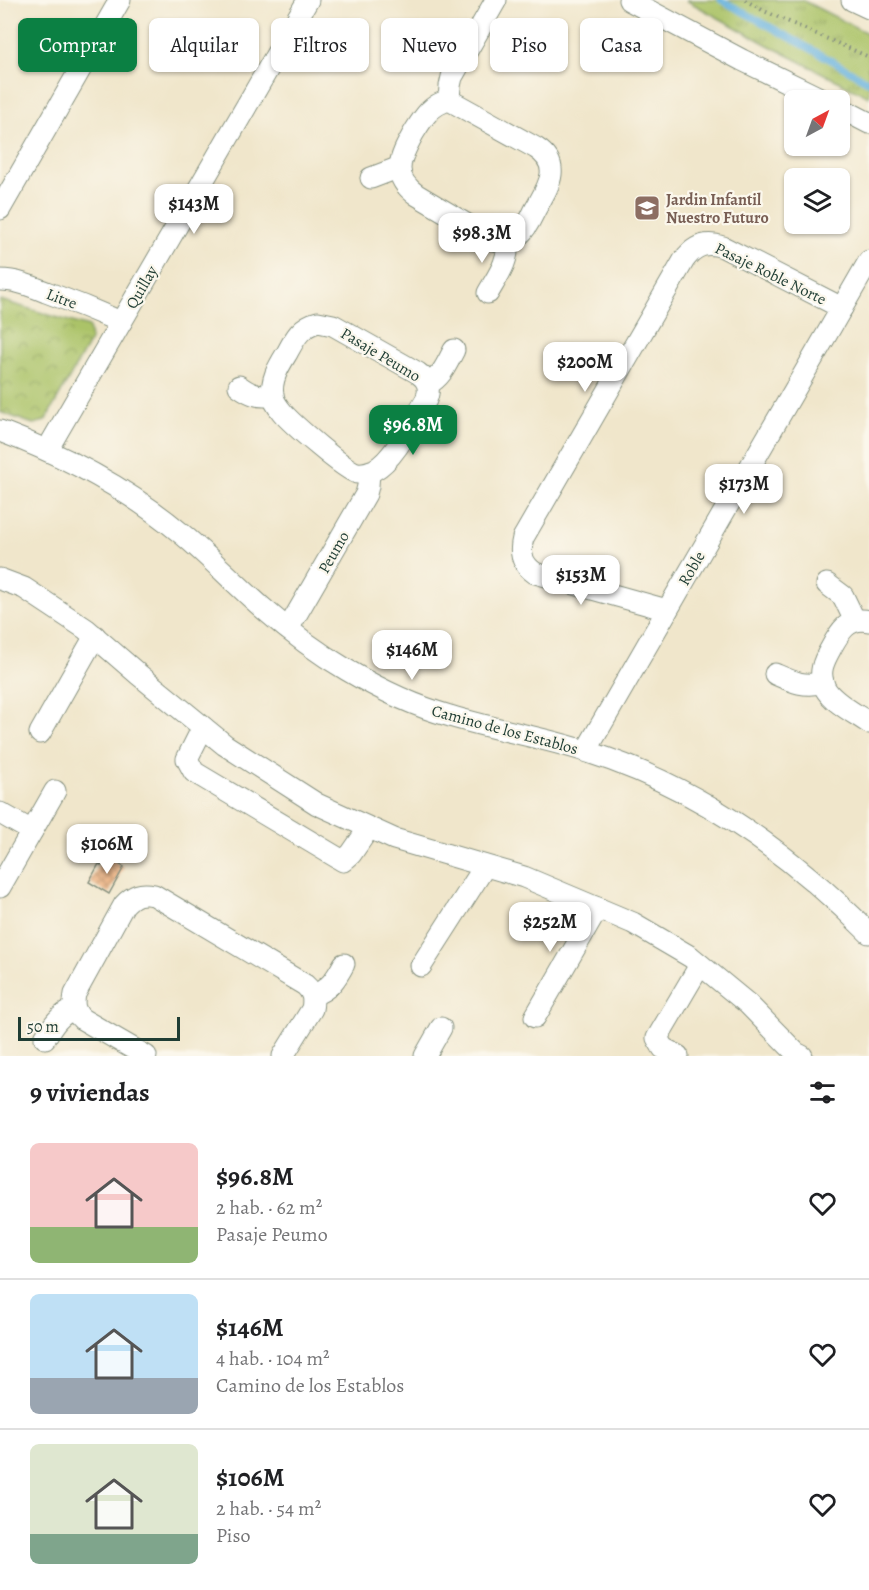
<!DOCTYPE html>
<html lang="es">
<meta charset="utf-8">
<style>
body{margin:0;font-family:Alegreya,serif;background:#f2f2f2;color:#202124;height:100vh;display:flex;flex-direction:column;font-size:22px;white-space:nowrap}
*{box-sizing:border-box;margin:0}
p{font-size:20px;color:#757577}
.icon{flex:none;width:33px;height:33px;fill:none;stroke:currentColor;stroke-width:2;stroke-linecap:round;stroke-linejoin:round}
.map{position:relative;height:1056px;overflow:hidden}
.details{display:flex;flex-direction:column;background:#fff;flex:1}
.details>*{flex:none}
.banner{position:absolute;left:18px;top:18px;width:834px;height:54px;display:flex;gap:12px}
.needle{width:39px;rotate:41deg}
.buttons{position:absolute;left:784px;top:90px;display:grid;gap:12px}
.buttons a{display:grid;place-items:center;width:66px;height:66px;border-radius:9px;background:#fff;box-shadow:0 2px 4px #0004;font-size:30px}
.scale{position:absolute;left:18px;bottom:15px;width:162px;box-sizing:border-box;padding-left:6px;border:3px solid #1f3d34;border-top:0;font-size:16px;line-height:21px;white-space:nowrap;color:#1f3d34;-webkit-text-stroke:4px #fbf7ec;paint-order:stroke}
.price{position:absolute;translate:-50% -51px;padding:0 14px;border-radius:12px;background:#fff;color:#222;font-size:20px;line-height:39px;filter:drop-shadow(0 2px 3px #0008)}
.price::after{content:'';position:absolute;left:50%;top:36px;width:18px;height:14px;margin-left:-9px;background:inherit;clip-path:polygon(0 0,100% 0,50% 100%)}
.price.current{background:#0b8043;color:#fff}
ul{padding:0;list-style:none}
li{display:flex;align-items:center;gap:18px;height:150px;padding:0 30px}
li+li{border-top:2px solid #e0e0e0}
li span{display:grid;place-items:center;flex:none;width:168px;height:120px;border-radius:9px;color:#555}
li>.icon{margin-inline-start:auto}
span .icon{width:72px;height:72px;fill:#fffc;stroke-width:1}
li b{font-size:26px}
h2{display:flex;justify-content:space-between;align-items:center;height:72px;padding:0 30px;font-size:26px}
.pill{padding:0 21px;border-radius:9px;background:#fff;box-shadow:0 2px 4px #0004;font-size:21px;line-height:54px}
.pill.current{background:#0b8043;color:#fff}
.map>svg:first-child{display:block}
.grass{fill:url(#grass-tufts);stroke:#65804e;stroke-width:1.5}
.park{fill:url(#park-crowns);stroke:#65804e;stroke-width:1.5}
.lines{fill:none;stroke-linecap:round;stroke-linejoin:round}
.stream{stroke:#64b0dd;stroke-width:7}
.building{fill:url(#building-cross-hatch)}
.minor-casing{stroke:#889280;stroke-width:23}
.path{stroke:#889280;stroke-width:4;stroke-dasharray:1.5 4.5;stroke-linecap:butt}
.minor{stroke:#fff;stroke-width:21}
.labels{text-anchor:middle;stroke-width:4.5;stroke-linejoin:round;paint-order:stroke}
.education-label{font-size:16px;font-weight:bold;fill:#785e54;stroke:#fbf7ec;text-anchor:start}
.street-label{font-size:16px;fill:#1f3d34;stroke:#fbf7ec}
</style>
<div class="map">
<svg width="869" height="1056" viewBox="0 0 869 1056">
<defs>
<pattern id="grass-tufts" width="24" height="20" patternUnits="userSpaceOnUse" patternTransform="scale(1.5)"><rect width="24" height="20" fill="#abc368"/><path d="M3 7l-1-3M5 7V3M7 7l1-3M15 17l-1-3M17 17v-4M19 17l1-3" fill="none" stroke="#8ba056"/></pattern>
<pattern id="park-crowns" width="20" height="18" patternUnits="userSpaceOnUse" patternTransform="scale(1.5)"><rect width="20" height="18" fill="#abc368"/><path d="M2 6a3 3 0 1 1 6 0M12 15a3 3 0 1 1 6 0" fill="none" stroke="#8ba056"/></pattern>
<pattern id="building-cross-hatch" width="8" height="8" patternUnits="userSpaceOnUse" patternTransform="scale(1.5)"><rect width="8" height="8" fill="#edb383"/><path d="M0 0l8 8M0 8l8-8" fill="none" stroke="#bf936c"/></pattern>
</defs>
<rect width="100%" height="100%" fill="#fbf7ec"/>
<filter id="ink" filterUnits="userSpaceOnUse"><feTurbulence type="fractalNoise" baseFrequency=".0167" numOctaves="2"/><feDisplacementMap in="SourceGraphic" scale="12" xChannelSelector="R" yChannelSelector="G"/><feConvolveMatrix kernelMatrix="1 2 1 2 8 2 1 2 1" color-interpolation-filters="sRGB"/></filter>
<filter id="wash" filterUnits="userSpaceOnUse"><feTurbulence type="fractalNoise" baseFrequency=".008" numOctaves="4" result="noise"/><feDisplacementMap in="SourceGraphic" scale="24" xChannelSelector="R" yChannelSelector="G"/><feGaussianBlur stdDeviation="1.35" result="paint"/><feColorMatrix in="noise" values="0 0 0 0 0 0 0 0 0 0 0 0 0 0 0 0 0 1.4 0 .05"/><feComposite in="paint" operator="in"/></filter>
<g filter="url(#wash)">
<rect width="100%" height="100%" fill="#f0e6cb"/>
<polygon class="grass" points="686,0 802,0 869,34 869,97 766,44"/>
<polygon class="park" points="0,300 89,327 91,339 45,421 33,424 0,412"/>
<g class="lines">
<polyline class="stream" points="721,0 829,59 869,82"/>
</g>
<g id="blocks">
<polygon class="building" points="106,856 124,867 109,894 89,882 99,864 101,865"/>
</g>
</g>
<g filter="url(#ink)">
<use href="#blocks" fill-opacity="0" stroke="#889280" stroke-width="1.5"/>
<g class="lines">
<defs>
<g id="minor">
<polyline points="629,0 742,60 824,100"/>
<polyline points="852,0 869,8"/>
<path d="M449,100l87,48c28,18 11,40 -1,62 -4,8 -8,18 -15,24 -8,7 -17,8 -27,6l-76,-45c-27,-19 -17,-37 -4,-61 10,-16 17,-29 36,-34z"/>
<polyline points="449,100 450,86 452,77 496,0"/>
<polyline points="840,108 869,123"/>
<polyline points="371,178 400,167"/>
<polyline points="0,209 120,0"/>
<path d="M0,280c16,0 31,6 46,12 25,9 50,19 75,30"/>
<path d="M488,293c9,-16 22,-33 19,-52"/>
<path d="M318,322l15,3 85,48c10,7 13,16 8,27 -12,19 -32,60 -52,70 -5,2 -11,4 -17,3 -12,-3 -66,-50 -75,-61 -4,-5 -8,-10 -9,-16 -3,-16 6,-30 14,-43 8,-15 14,-27 31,-31z"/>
<path d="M428,384c14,-7 19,-21 26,-34"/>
<path d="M239,386c11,8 20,12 34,9"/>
<path d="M0,431c66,25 127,57 182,103 29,24 54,51 83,76 25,22 53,43 82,60 32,19 67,36 103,46 45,14 93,21 138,36 108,34 202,101 281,181"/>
<polyline points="47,450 308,0"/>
<polyline points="0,579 24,588 86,629 138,674 225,745 317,804 394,839 524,877 633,923 691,957 748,1004 796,1053 802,1056"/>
<polyline points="827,584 843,596 855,621"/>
<path d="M667,610l-132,-37c-13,-9 -16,-20 -12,-35l161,-278c10,-14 22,-19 39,-13l119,61"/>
<path d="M869,621c-21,-5 -30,12 -38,27 -8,14 -13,25 -6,40 7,14 31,26 44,35"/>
<polyline points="288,629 366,494 368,486 369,472"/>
<path d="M775,674c16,7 30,14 48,8"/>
<polyline points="203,727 187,759 194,772 343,861 351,854 369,828"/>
<polyline points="40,733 95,636"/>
<polyline points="586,751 869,261"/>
<polyline points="0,813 32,831"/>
<polyline points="0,887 55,791"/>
<polyline points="421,966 485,866"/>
<path d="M313,995c16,-5 23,-16 31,-31"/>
<polyline points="535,1017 598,908"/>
<path d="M45,1038c8,-13 14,-23 29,-29"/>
<path d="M146,1056l-64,-37c-8,-7 -9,-15 -7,-25l49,-89c9,-10 17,-13 30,-10l151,90c8,7 9,14 7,24l-29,47"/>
<polyline points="425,1056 441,1028"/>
<polyline points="678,1056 663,1048 657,1038 700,965"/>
</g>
</defs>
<use href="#minor" class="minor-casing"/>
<polyline class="path" points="745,0 764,11 869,57"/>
<use href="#minor" class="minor"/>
</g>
</g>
<defs>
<symbol id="school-square" viewBox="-11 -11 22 22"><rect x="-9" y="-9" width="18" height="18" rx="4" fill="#8d6e63" stroke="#fbf7ec"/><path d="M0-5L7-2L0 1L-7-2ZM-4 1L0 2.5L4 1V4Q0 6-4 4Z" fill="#fff"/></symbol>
</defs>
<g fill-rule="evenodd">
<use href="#school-square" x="632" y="193" width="30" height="30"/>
</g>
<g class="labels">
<g class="education-label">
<text x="666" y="205">Jardin Infantil<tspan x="666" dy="18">Nuestro Futuro</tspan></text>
</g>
<g class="street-label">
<text transform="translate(771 273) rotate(26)" y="6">Pasaje Roble Norte</text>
<text transform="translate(141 287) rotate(-60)" y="6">Quillay</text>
<text transform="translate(62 298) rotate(21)" y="6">Litre</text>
<text transform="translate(381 354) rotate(31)" y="6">Pasaje Peumo</text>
<text transform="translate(333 552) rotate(-60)" y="6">Peumo</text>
<text transform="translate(691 568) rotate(-60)" y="6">Roble</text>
<text transform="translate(505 729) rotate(15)" y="6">Camino de los Establos</text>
</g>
</g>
</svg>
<div class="buttons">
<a><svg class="needle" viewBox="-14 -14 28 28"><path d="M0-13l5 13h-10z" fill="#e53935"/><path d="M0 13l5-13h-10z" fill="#757577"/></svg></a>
<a><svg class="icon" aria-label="layers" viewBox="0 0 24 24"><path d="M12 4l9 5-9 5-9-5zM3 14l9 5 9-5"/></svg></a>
</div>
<div class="scale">50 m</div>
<b class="price" style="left:194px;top:235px">$143M</b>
<b class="price" style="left:482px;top:264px">$98.3M</b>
<b class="price" style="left:585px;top:393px">$200M</b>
<b class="price current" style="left:413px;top:456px">$96.8M</b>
<b class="price" style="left:744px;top:515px">$173M</b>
<b class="price" style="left:581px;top:606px">$153M</b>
<b class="price" style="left:412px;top:681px">$146M</b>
<b class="price" style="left:107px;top:875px">$106M</b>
<b class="price" style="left:550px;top:953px">$252M</b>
<div class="banner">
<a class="pill current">Comprar</a>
<a class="pill">Alquilar</a>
<a class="pill">Filtros</a>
<a class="pill">Nuevo</a>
<a class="pill">Piso</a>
<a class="pill">Casa</a>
</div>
</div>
<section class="details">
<h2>9 viviendas<svg class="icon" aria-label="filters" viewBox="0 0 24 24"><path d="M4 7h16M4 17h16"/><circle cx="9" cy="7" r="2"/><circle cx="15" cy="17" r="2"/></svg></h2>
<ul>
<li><span style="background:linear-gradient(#f6c9c9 70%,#8fb573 0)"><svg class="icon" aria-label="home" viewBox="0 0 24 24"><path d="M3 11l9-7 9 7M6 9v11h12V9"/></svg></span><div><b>$96.8M</b><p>2 hab. · 62 m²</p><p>Pasaje Peumo</p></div><svg class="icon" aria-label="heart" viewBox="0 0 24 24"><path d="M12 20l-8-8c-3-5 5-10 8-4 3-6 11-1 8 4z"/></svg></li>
<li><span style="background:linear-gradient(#bfe0f5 70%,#9aa5b1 0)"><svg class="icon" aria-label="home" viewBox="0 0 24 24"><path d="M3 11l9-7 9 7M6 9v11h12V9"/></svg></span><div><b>$146M</b><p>4 hab. · 104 m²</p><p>Camino de los Establos</p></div><svg class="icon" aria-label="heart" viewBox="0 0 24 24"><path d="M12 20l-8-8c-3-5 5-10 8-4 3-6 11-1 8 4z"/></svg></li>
<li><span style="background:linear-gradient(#dfe7d0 75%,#7fa58c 0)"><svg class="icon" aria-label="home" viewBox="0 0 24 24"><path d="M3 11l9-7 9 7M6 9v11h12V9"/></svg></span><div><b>$106M</b><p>2 hab. · 54 m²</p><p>Piso</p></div><svg class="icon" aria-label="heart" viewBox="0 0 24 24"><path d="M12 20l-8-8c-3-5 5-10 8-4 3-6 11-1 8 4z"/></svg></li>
</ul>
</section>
